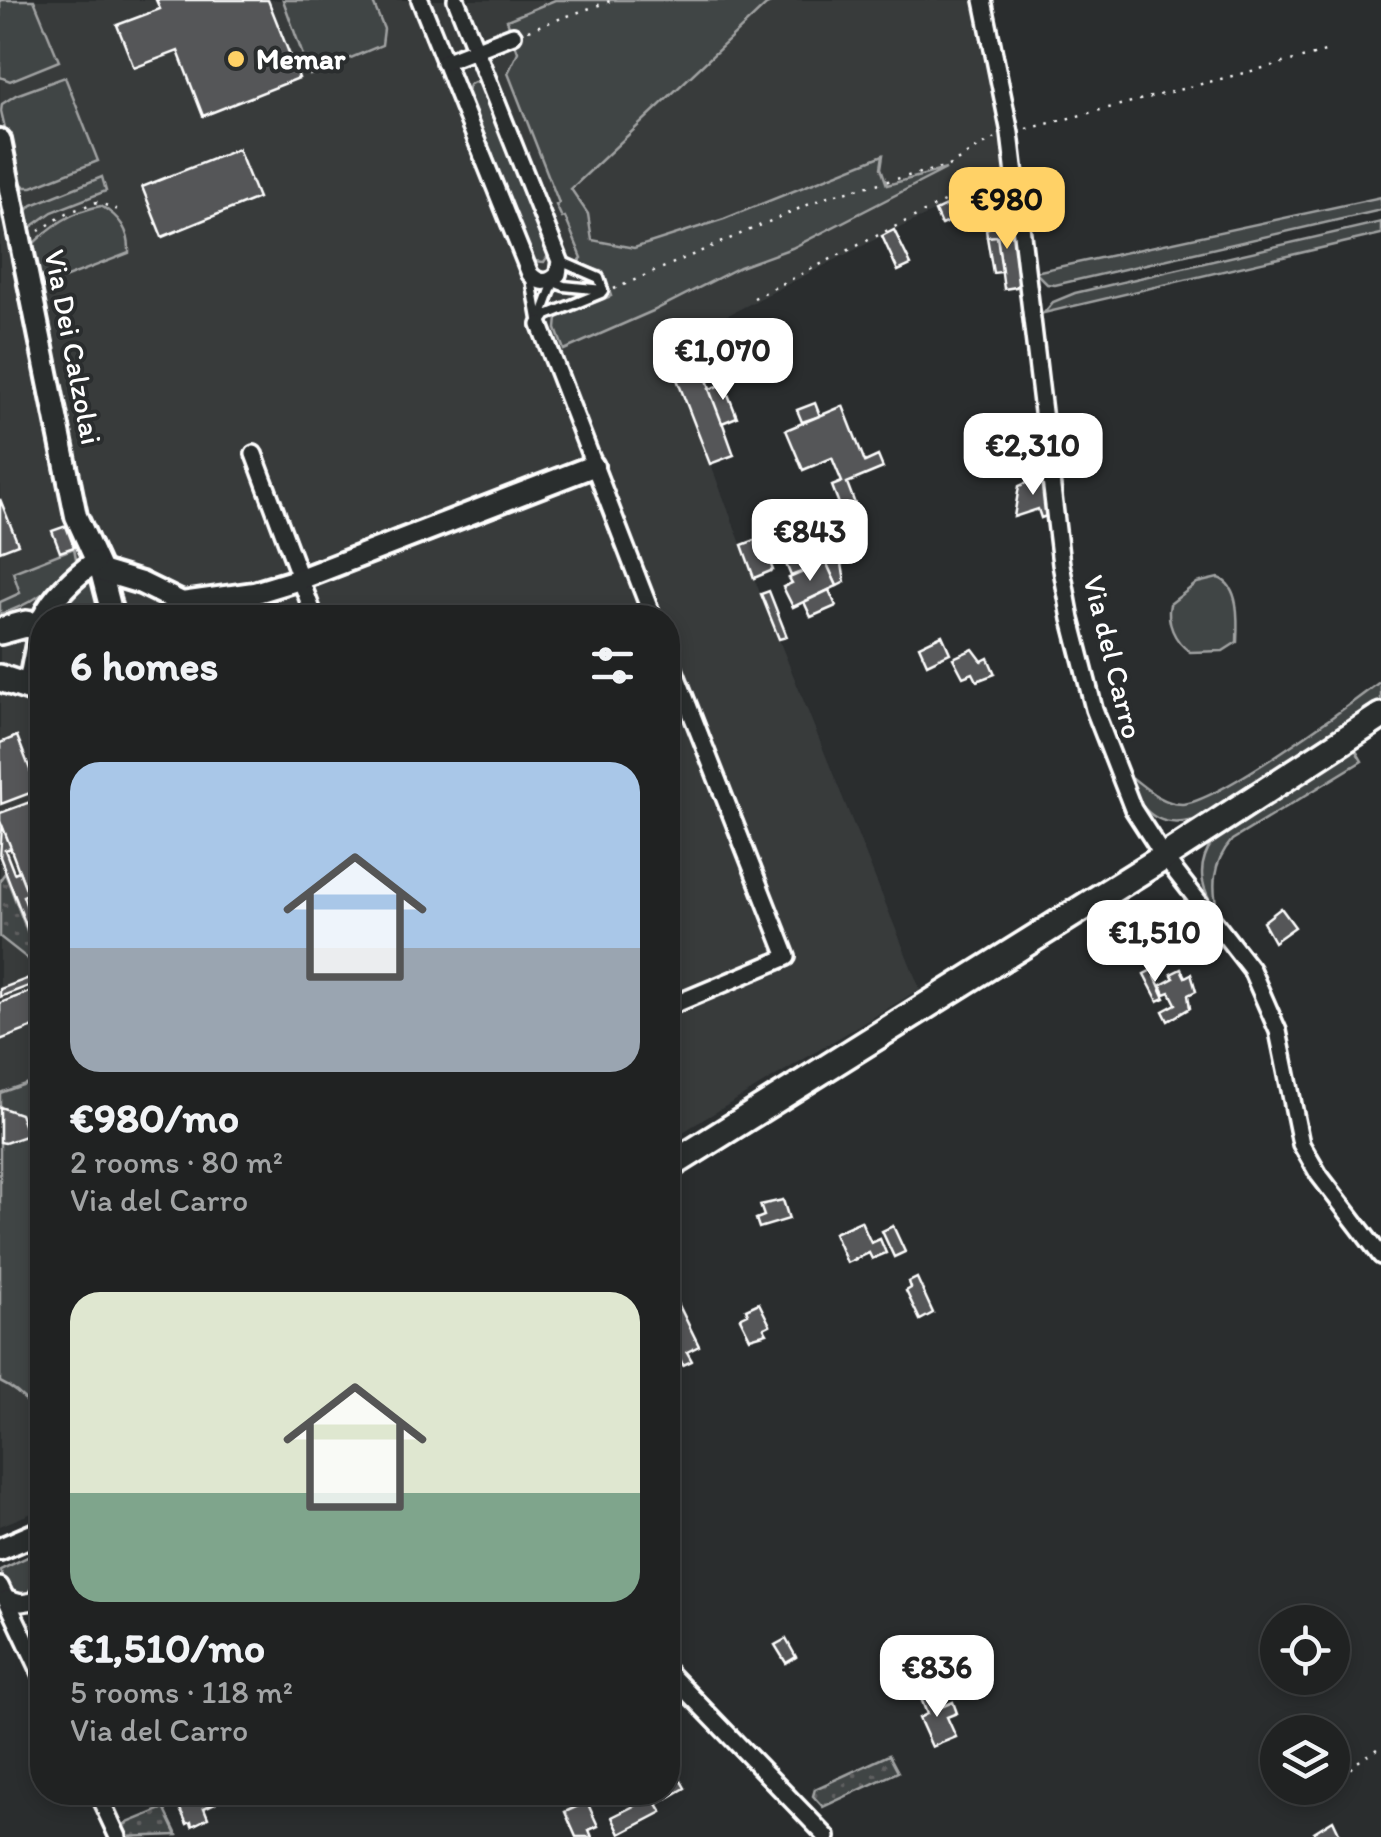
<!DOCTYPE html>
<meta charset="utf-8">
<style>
body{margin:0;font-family:Itim,sans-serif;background:#2d2f2f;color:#f1f3f6;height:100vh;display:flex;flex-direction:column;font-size:38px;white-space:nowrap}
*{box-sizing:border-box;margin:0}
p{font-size:32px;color:#a2a4a5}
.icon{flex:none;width:55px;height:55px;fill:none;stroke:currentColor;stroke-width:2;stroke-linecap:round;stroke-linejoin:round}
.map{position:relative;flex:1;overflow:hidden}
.sheet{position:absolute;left:30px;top:605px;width:650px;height:1200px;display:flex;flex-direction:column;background:#202222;border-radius:40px;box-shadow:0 5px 15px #0003,0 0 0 2px #3d3f40}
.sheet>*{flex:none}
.buttons{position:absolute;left:1260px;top:1605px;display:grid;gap:20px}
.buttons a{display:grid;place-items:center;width:90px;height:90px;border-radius:50%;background:#202222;box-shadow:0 5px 15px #0003,0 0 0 2px #3d3f40;font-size:50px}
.price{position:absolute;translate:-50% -85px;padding:0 22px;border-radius:20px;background:#fff;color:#222;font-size:32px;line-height:65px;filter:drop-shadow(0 2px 5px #0008)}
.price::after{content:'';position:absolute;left:50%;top:60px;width:30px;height:22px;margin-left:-15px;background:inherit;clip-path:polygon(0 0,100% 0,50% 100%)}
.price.current{background:#ffd166;color:#111}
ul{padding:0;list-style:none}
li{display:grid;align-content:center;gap:20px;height:530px;padding:0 40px}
li span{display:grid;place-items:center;height:310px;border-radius:30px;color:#555}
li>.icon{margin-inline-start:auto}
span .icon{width:180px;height:180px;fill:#fffc;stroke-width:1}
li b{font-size:42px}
h2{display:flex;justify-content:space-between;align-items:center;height:120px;padding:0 40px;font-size:42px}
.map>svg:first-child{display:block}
.built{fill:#373a3b}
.grass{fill:#414445;stroke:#a0a2a2;stroke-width:2.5}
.garden{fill:url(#garden-dots);stroke:#a0a2a2;stroke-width:2.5}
.building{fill:#555758;stroke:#fff;stroke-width:2.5}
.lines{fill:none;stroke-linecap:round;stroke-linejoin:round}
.service-casing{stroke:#fff;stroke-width:15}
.minor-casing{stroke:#fff;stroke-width:22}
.tertiary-casing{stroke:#fff;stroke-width:28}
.primary-casing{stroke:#fff;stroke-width:32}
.path{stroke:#fff;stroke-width:2.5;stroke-dasharray:2.5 8;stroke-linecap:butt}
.service{stroke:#2a2d2e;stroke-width:8}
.minor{stroke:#2a2d2e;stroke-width:15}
.tertiary{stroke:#2a2d2e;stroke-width:20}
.primary{stroke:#2a2d2e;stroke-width:25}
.poi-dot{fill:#ffd166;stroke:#2a2d2e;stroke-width:4}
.labels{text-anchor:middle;stroke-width:8;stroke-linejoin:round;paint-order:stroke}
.poi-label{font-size:30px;font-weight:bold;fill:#fff;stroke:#2a2d2e;text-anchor:start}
.street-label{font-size:30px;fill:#fff;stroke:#2a2d2e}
</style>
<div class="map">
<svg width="1381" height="1837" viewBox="0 0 1381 1837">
<defs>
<pattern id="garden-dots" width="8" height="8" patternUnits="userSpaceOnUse" patternTransform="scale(2.5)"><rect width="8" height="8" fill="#414445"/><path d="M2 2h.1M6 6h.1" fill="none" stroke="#5e6061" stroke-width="1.8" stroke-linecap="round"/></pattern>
</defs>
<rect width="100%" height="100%" fill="#2a2d2e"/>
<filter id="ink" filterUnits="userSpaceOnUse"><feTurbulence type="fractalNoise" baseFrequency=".01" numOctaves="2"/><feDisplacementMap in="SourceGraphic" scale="20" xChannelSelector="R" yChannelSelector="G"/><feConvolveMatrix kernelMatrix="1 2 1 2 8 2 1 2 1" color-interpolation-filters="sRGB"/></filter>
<g filter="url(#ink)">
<polygon class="built" points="0,0 980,0 1010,176 882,236 666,347 754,578 920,989 668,1141 668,618 42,618 42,1509 0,1526"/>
<g class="grass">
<polygon points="0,0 34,0 59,61 10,81 0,77"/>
<polygon points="283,0 372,0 384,29 382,45 310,75"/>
<polygon points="555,0 777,0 766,5 571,189 588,214 592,240 634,248 724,219 883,155 881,168 887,185 946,169 792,248 740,267 653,311 564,350 556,329 557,318 611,296 603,272 577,263 582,258 565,217 562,218 556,205 559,203 508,73 518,52 507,20"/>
<polygon points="65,77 98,161 32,187 25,187 17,179 1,111 2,104 16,95"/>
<polygon points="474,82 482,83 550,253 544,262 533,261 466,95 469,85"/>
<polygon points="102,177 106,191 52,212 27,230 25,213 32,205"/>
<polygon points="1381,197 1381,210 1055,285 1047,284 1035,272"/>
<path d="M101,206c19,11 29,25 28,47l-91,35 -8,-41c21,-21 42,-36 71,-41z"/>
<polygon points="1381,222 1381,234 1044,313 1053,302 1075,293"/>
<path d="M74,548l3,16c-20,22 -48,42 -77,50v-12l20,-9 -7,-21z"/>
<polygon points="91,575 107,617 55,618"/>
<path d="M1218,578c22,7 20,43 19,64l-14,9 -33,1c-16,-11 -24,-30 -20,-48l27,-21z"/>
<path d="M1381,681v20l-177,116c-39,14 -60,1 -76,-35l6,-3c13,10 29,25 48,25 35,-1 166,-98 199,-123z"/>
<path d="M1355,749l7,12 -130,79c-20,23 -21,48 -13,76 -17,-26 -25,-47 -6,-75z"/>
<path d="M42,1078v357c-4,-25 -19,-42 -42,-53v-289z"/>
<polygon points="42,1550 42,1582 34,1595 12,1594 0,1570"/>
</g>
<g class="garden">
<polygon points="5,873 42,970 0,937 0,880"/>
<polygon points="889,1755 898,1772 823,1807 813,1796 815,1789"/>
<polygon points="164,1808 177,1835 122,1837 119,1831 125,1824"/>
</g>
<g class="building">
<polygon points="156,0 268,0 299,78 203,116 178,51 134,68 117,25 160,9"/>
<polygon points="238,149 258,198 162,237 142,187"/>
<polygon points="987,186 990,190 984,193 987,199 972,206 976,216 965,221 962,216 941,225 935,211"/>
<polygon points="1013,217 1021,280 1016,287 1004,289 997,236 987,237 986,229"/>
<polygon points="894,230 911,265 898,271 882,236"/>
<polygon points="997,236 1002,272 993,273 987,237"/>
<polygon points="701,363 734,455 710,464 675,374"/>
<polygon points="724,384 737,417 722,423 709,389"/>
<polygon points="815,403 820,416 802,422 797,410"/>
<polygon points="843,406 865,462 878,456 883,468 847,483 860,517 846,522 832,486 842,482 832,458 803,470 786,430"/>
<polygon points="1044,475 1049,515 1041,518 1038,509 1014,517 1019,486"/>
<polygon points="0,499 18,544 0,551"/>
<polygon points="66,526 74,547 60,552 52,531"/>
<polygon points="760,538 773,570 754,578 742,545"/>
<polygon points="817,550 824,563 791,576 786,564"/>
<polygon points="841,558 845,582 837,586 826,562"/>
<polygon points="826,562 837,586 793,607 783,587 792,583 789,578"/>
<polygon points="829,590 836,606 811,617 804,602"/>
<polygon points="769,591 787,637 779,639 761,594"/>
<polygon points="942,635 950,653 927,664 919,646"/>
<polygon points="973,649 982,661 988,658 995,674 977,681 973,673 963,677 953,658"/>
<polygon points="17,736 38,790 1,804 0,743"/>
<polygon points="41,798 42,802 42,931 0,821 0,813"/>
<polygon points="2,825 11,848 5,850 14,873 19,871 28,894 23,896 31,918 37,916 42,931 38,935 42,947 42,967 0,857"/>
<polygon points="1281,908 1295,927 1274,942 1263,922"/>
<polygon points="1181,969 1185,977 1191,974 1196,991 1188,995 1190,1008 1168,1021 1163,1011 1176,1004 1170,992 1165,994 1161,985 1174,978 1171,974"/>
<polygon points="1152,970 1165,998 1158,1001 1144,974"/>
<polygon points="42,973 42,981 0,997 0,989"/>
<polygon points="42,987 42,1024 0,1040 0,1003"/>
<polygon points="0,1107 20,1114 28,1135 5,1143 0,1142"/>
<polygon points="783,1200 789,1219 759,1228 756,1219 764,1216 760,1205"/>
<polygon points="861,1221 871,1243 880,1239 886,1253 872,1259 869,1253 847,1263 834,1233"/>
<polygon points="893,1226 905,1252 894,1257 882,1231"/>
<polygon points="917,1278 933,1313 920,1320 906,1291 911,1288 909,1282"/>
<polygon points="668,1283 699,1346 687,1352 692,1361 683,1365 668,1334"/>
<polygon points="759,1303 770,1325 764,1328 767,1333 750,1338 740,1318 748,1314 746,1309"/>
<polygon points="786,1639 796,1657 786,1663 775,1645"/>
<polygon points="931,1691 939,1708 953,1702 957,1713 947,1717 956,1737 932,1747 919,1718 927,1714 920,1696"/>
<polygon points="673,1767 685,1788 657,1804 650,1792 668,1792 668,1770"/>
<polygon points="172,1792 211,1792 215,1803 204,1808 208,1818 192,1826 191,1822 187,1824"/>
<polygon points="645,1792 650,1792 662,1812 620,1834 612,1817 636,1805 633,1799"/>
<polygon points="587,1802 598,1826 589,1830 592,1837 576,1837 565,1812"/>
<polygon points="1333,1820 1341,1837 1316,1837 1314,1832"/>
</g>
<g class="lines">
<defs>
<g id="service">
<polyline points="531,279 538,319"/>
<polyline points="540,320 552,287 551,281 564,286 603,290"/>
<polyline points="540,325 547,315 601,293 603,290 599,278 560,261"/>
</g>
<g id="minor">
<path d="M420,0l110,274c9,10 19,10 28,0l2,-13 -104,-261"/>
<polyline points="983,0 1010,133 1061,564 1071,619 1094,709 1133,809 1164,857 1251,969 1278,1031 1301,1144 1319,1175 1381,1256"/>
<polyline points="444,62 513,35"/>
<polyline points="540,325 653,618"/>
<polyline points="254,454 315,618"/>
<polyline points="668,654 787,957 668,1007"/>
<polyline points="0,1586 42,1675"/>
<polyline points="7,1599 21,1603 34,1601 42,1590"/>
<polyline points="668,1672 827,1837"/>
<polyline points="97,1792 118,1837"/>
</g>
<g id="tertiary">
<polyline points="0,140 76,516 101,571 113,618"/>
<polyline points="101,571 141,583 182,603 254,593 300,579 593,466"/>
<path d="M43,618c9,-21 33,-43 52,-56"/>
<polyline points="29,685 42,618"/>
<polyline points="0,1549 42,1531"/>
</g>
<g id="primary">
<polyline points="0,631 26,624 42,627"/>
<polyline points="0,678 42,692"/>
<polyline points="668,1167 1164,857 1381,716"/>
</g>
</defs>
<use href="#service" class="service-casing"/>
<use href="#minor" class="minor-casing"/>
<use href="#tertiary" class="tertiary-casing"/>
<use href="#primary" class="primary-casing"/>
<g class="path">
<polyline points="528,30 613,0"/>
<polyline points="1027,129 1329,51"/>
<polyline points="39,231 67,213 97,202 121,211"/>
<polyline points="614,289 828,196 948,166 995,138"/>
<polyline points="754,298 999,174"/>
<polyline points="1335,1783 1356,1763 1381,1747"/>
</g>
<use href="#service" class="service"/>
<use href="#minor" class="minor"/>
<use href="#tertiary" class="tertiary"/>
<use href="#primary" class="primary"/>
</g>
</g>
<circle class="poi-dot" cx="236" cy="59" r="10"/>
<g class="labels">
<g class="poi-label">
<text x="256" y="69">Memar</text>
</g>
<g class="street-label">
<text transform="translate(73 347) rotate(79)" y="10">Via Dei Calzolai</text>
<text transform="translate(1113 657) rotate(76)" y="10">Via del Carro</text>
</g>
</g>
</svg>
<div class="buttons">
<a><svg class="icon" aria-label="locate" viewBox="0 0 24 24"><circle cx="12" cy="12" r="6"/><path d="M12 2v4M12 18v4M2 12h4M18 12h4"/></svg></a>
<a><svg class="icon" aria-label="layers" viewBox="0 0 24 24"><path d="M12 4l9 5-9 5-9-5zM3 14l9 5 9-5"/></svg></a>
</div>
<b class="price current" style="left:1007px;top:252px">€980</b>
<b class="price" style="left:723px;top:403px">€1,070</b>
<b class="price" style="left:1033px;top:498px">€2,310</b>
<b class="price" style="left:810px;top:584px">€843</b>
<b class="price" style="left:1155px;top:985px">€1,510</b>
<b class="price" style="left:937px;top:1720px">€836</b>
<section class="sheet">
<h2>6 homes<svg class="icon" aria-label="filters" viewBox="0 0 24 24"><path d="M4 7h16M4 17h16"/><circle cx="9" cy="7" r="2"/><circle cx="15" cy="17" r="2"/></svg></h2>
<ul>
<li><span style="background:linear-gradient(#a9c7e8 60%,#9aa5b1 0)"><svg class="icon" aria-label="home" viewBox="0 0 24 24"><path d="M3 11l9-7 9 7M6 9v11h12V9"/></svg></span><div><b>€980/mo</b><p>2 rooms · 80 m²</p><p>Via del Carro</p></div></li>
<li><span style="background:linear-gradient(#dfe7d0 65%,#7fa58c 0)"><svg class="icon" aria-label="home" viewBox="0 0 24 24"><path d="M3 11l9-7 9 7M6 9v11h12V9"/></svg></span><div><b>€1,510/mo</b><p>5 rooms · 118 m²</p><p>Via del Carro</p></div></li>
</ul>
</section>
</div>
